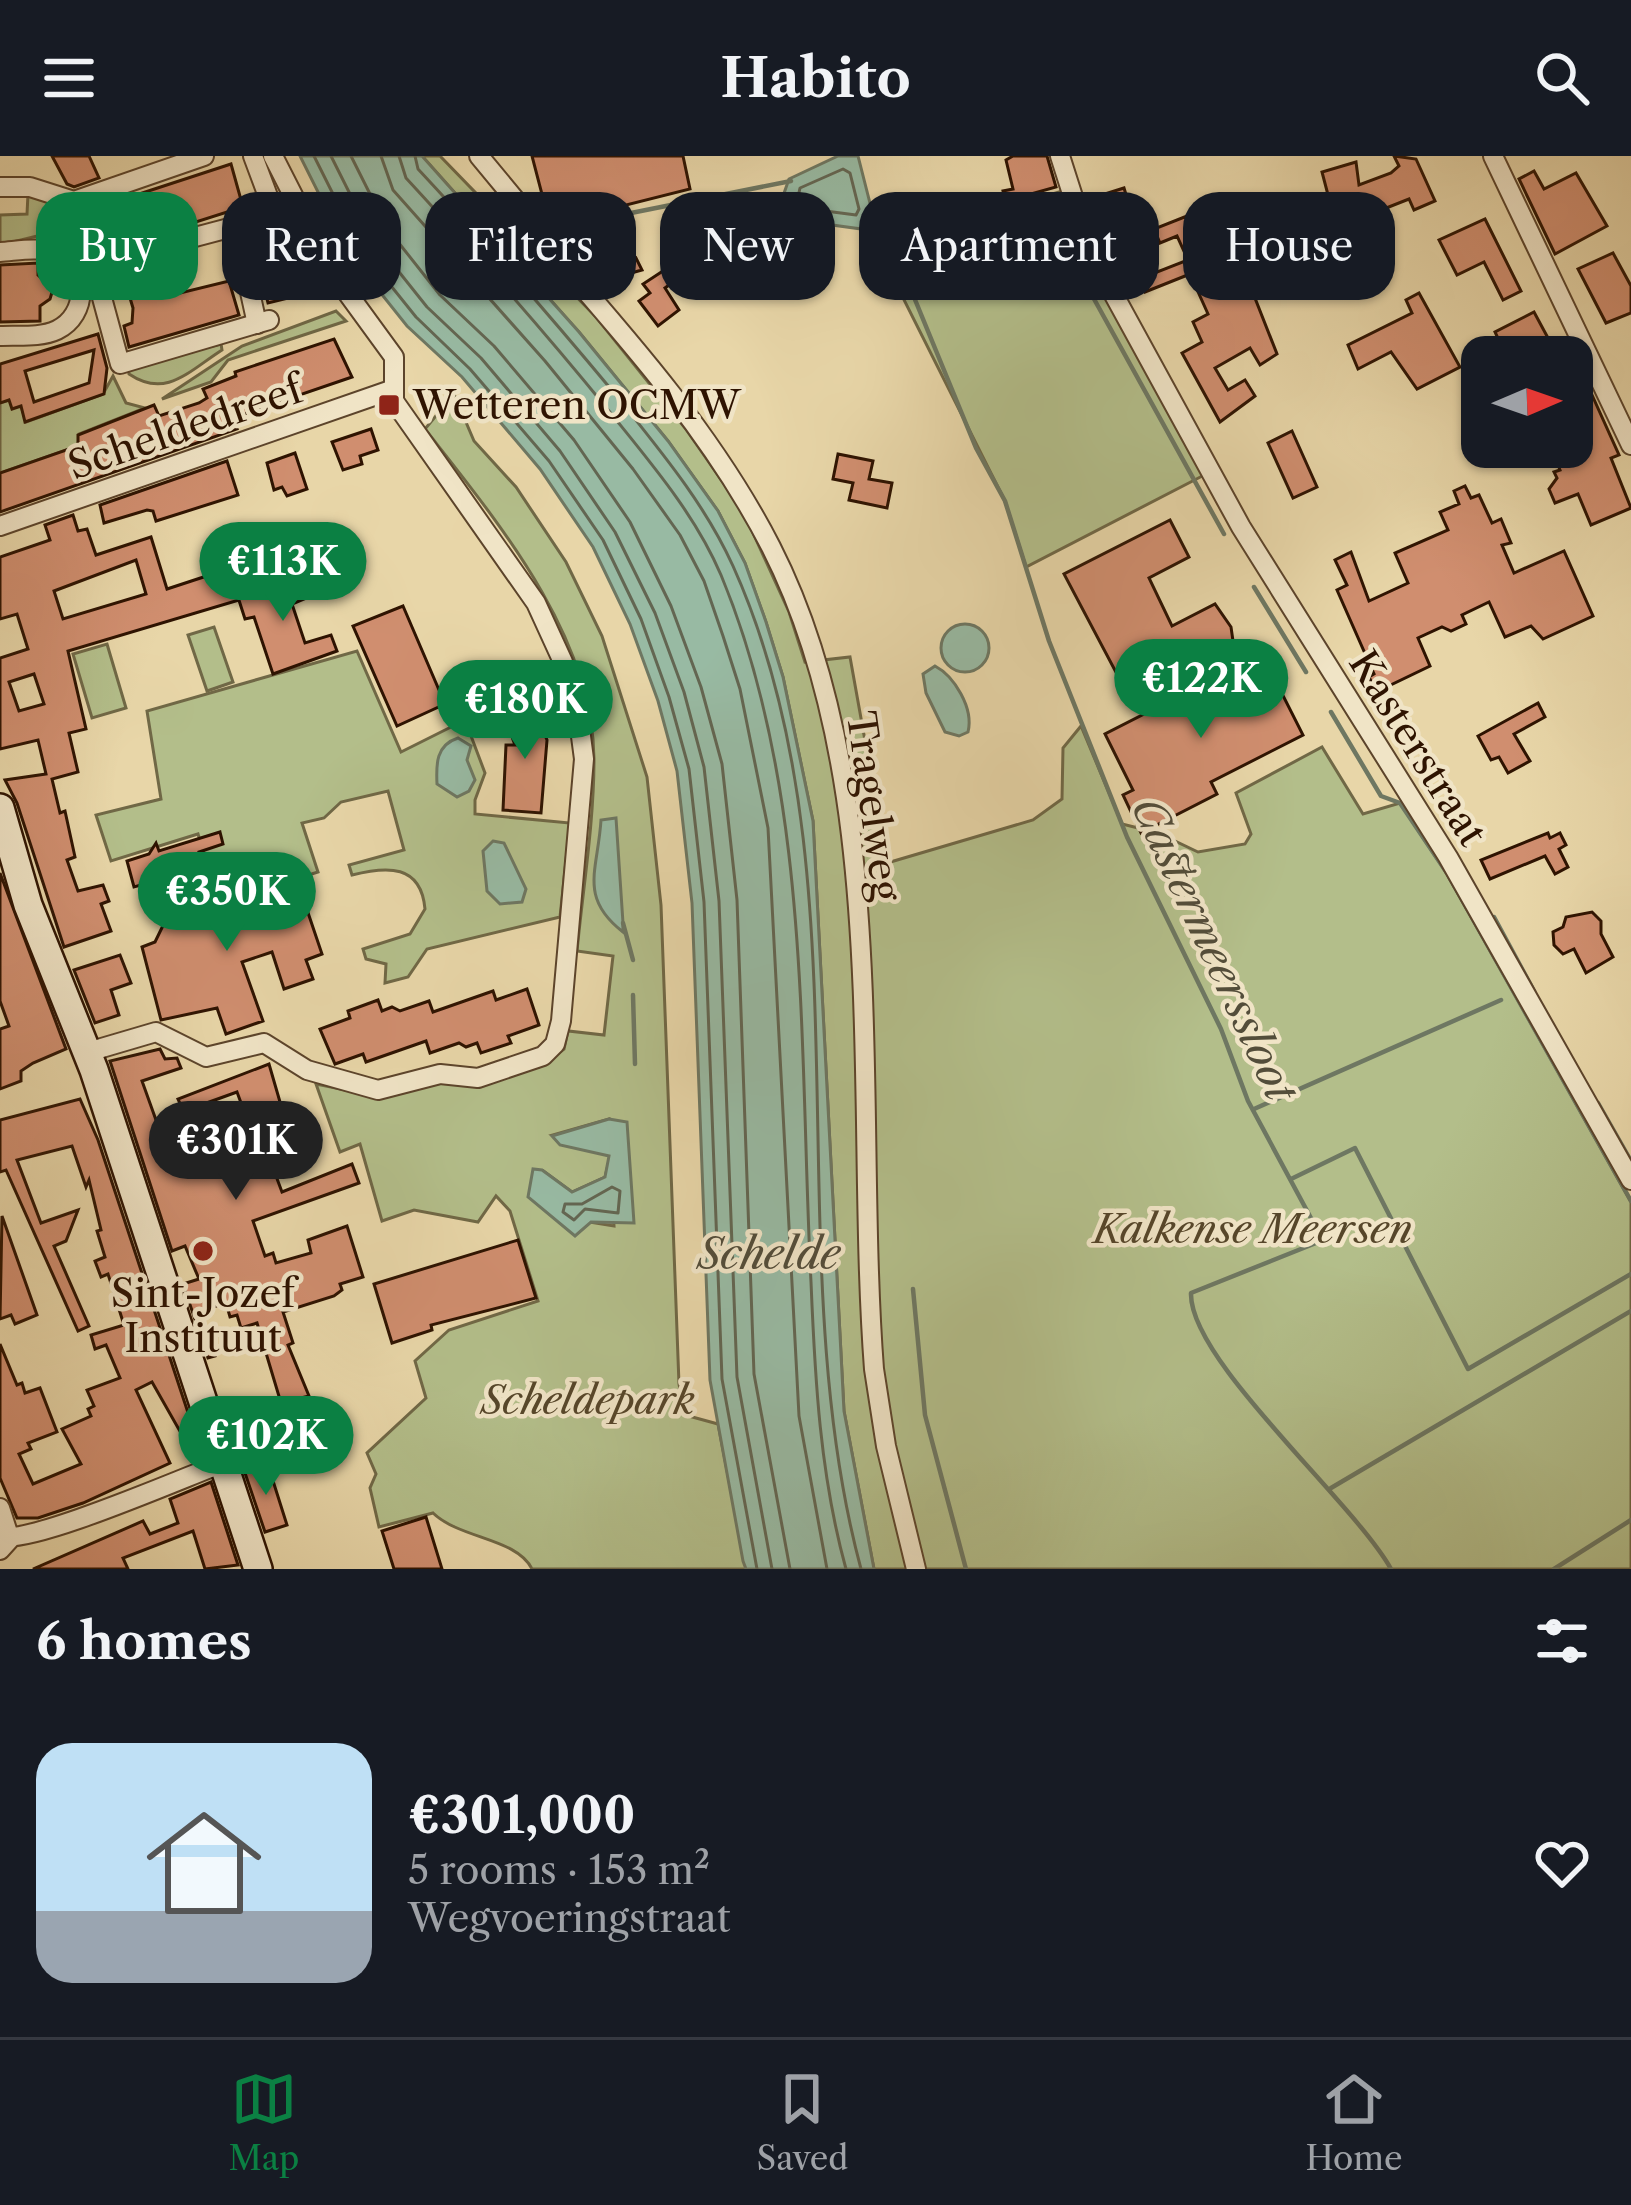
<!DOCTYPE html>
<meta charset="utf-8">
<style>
body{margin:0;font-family:"Libre Caslon Text",serif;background:#20242c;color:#f1f3f6;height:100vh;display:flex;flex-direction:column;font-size:45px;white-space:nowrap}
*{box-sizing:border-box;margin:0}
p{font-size:39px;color:#9ea1a6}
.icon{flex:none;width:66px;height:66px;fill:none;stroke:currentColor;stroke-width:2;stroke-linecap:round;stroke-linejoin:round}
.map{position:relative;height:1413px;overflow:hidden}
.sheet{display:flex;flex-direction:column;background:#171b24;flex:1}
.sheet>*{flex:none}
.banner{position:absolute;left:36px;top:36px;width:1560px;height:108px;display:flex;gap:24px}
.needle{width:78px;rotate:88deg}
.controls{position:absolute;left:1461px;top:180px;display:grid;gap:24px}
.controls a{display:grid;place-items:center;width:132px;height:132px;border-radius:24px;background:#171b24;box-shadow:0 3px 9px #0004;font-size:60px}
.price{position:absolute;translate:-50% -102px;padding:0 27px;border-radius:42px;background:#0b8043;color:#fff;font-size:39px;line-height:78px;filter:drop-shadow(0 3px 6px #0008)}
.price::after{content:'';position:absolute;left:50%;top:72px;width:36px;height:27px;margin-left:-18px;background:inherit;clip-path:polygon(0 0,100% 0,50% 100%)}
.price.selected{background:#222;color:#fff}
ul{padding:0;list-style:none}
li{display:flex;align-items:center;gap:36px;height:300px;padding:0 36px}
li+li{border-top:3px solid #363941}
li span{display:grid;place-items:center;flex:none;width:336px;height:240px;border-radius:36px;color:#555}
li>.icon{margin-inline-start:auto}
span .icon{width:144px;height:144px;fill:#fffc;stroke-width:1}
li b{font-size:51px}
h2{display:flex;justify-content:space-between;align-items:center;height:144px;padding:0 36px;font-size:51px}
.chip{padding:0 42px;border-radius:36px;background:#171b24;box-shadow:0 3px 9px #0004;font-size:42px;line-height:108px}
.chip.selected{background:#0b8043;color:#fff}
header{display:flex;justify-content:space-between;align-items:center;height:156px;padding:0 36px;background:#171b24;font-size:54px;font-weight:700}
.menu{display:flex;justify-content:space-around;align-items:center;height:168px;border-top:3px solid #363941;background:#171b24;font-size:33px;color:#9ea1a6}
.menu a{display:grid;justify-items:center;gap:6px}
.menu .selected{color:#0b8043}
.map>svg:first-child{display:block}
.green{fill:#b3be8a;stroke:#706846;stroke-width:3;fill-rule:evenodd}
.water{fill:#98baa3;stroke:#6e7762;stroke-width:3}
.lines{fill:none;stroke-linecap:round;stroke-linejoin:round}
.shore{stroke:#636652;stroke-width:3}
.stream{stroke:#6e7762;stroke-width:4.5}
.building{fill:#d08e6f;stroke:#2e1301;stroke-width:3;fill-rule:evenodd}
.street-casing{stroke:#5c442b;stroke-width:22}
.secondary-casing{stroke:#2e1301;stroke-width:32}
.street{stroke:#f0e4c6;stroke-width:18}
.secondary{stroke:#f0e4c6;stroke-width:27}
.poi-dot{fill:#8f2418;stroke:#f0e4c6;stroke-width:4.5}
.labels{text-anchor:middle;stroke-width:9;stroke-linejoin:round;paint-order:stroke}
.poi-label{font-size:39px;fill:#2e1301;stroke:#f0e4c6;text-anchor:start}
.street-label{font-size:39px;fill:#2e1301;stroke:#f0e4c6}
.park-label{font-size:39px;font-style:italic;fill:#56462a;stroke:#f0e4c6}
.water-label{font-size:42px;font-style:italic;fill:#534d3a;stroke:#f0e4c6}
</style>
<header><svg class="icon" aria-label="menu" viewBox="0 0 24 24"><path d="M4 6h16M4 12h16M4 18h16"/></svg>Habito<svg class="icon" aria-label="search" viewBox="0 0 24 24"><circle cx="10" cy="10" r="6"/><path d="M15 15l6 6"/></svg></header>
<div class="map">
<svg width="1631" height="1413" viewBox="0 0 1631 1413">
<rect width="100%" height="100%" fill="#e8d6a8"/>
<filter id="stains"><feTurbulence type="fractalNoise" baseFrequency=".00167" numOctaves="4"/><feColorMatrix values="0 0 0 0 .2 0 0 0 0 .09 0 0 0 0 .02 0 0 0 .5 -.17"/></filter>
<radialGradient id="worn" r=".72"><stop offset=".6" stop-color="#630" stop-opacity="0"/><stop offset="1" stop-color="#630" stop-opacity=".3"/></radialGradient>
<g class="green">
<polygon points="422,0 440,0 596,161 685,272 743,355 789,456 805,506 850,501 887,707 1033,664 1062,643 1063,592 1081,570 1122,668 1158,677 1198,696 1245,688 1251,678 1236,637 1322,591 1363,658 1400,647 1447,718 1631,1046 1631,1413 874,1413 844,1255 813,665 783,521 766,466 745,407 718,355 668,285 579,176"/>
<polygon points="1069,33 1091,98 1212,315 1026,411 1005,345 869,74 874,63 908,80"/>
<polygon points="28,38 50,44 51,57 60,57 62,74 0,89 0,59 27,58"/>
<polygon points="336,155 346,165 228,204 211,226 162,243 242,190"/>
<path d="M221,188l1,6c-33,21 -56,49 -93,24l-1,-8z"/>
<polygon points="113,220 126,247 145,252 79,278 78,290 0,317 0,247 9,244 21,250 26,266 103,238"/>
<path d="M454,238l20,47 42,46 50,75 36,74 45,141 14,128 18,479 6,31 33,9 28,145h-214c-15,-31 -72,-30 -99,-56l-54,14 -9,-39 6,-14 -9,-21 59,-55 -11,-37 34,-31 89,-29 -28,-90 -14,-15 -18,26 -64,-12 -32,11 -22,-77 -20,8 -24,-68 64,13 53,-15 106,-15 25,-18 4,-18 36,4 9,-79 -36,-5c6,-63 17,-128 17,-192 -1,-124 -97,-238 -169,-330zM609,963l5,107 -24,-4 -48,-52 30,22 33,-15 5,-21 -57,-21z"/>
<polygon points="214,471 233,526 207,535 188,479"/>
<polygon points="107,488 126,552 92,562 73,498"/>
<path d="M357,495l44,101 64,-32 20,53 -10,27v14l95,9 -10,94 -133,32 -19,28 -23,6 1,-19 -20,-5 -3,-10 47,-15 15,-25c-4,-45 -38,-43 -73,-34l-3,-10 55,-15 -16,-59 -47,11 -17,16 -22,5 16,49 -73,23 -8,-16 -23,7 -16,-52 -87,27 -15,-46 65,-16 -14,-88z"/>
</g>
<g class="water">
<polygon points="300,0 422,0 579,176 668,285 718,355 745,407 766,466 783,521 813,665 844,1255 874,1413 746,1413 743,1405 710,1224 692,747 677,615 658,545 630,468 593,391 540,313 462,221 407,170 348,96"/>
<polygon points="838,0 858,0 874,63 869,74 803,65 782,43 789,23"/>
<circle cx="965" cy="492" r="24"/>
<path d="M935,510c19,10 39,42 33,66l-9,4 -14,-4 -19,-39 -3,-19z"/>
<path d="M458,582l13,8 -4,14 8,20 -6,11 -12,6 -20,-13c-1,-20 -1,-39 21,-46z"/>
<path d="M616,662l7,105v9c-45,-35 -25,-62 -22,-112z"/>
<polygon points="493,685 504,687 526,733 522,746 500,748 487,735 483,695"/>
<polygon points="609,963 627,966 634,1067 591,1066 575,1080 528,1041 533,1013 542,1014 572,1036 605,1021 609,1000 560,989 552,980"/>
</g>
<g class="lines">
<g class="shore">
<polyline points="314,0 359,90 416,161 470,213 549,305 603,384 641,463 669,541 689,613 704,746 722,1223 757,1413"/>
<polyline points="331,0 372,82 427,151 481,202 560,295 615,376 655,457 684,536 704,611 719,745 737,1221 772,1413"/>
<polyline points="351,0 387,72 440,139 494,190 574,284 630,366 671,450 701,531 722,608 737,744 754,1218 790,1413"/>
<polyline points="381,0 393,34 545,205 633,313 680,379 704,425 723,480 740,533 768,672 799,1260 827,1413"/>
<path d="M399,0l7,22c70,76 138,153 203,233 41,51 86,103 112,164 91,219 78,474 90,707 4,97 9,193 35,287"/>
<path d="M415,0l3,13c68,73 133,148 197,225 43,54 89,108 118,172 138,306 42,684 128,1003"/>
<polygon points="843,13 850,17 859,53 856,59 810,53 798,41 800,32"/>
<polygon points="612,1031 620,1035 618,1057 585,1053 574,1064 563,1056 565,1048 582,1048"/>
</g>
<g class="stream">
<path d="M871,62l31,50 74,180 29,53 44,140 78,196 94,192 27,72 71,132 -3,10 -125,50c-2,67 162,208 200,276"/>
<polyline points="596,64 791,25"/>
<polyline points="550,74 585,66"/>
<polyline points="1078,114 1224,378"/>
<polyline points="1254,431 1306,516"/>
<polyline points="1331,556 1381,640 1400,647 1447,717 1631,1045"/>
<polyline points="1494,761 1534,835"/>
<polyline points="623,767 633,804"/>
<polyline points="633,839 635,908"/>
<polyline points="1598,947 1631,1005"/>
<polyline points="1254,953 1501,844"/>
<polyline points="1291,1023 1355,992 1468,1213 1631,1118"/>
<polyline points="913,1133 925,1259 966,1413"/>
<polyline points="1331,1332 1631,1155"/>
<polyline points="1554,1413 1631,1364"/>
</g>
</g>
<g class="building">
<polygon points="52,0 89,0 99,22 74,31 67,28"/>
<polygon points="532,0 683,0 690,33 598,56 601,68 586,72 583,61 550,69"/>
<polygon points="1013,0 1047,0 1056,31 1020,41 1022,48 1007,51 1003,35 1013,33 1006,4"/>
<polygon points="1394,0 1416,3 1435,45 1414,54 1409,43 1348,67 1365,104 1321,123 1306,90 1338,77 1322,16 1356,6 1359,29 1391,17 1399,10"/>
<polygon points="231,8 243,51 174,73 169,62 87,85 78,58"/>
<polygon points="1534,15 1544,33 1576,17 1607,70 1555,98 1519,23"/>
<polygon points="1124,32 1138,78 1125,82 1108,37"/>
<polygon points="1187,60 1190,68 1195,67 1221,129 1243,119 1240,112 1254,106 1265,132 1253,137 1277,198 1260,209 1250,192 1215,212 1228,234 1245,224 1255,240 1220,266 1182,197 1202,186 1193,166 1208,158 1190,118 1145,136 1139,123 1188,104 1177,80 1160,87 1154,73"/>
<polygon points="1485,63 1521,135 1503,144 1484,106 1457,119 1439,84"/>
<polygon points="284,71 309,137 268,147 251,80"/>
<polygon points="620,79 632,105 636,102 642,114 606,124 598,106 607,101 601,88"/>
<polygon points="1613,97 1631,130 1631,157 1606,167 1578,113"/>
<polygon points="162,104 172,139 229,125 239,159 129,191 124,170 132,167 133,152 122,115"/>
<polygon points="38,107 38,119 53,133 50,143 40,150 40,165 0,166 0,109"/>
<polygon points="666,113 676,124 665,132 679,154 658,170 639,145 650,137 643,128"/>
<polygon points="1419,137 1460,211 1417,233 1391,196 1358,213 1348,189 1412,157 1406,144"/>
<polygon points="1534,156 1548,182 1522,198 1514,183 1501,189 1495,176"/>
<path d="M98,178l9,34 -3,26 -79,28 -4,-16 -9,3 -3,-9 -9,3v-39zM94,194l-5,33 -55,19 -9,-31z"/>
<polygon points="334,183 352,221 232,262 237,273 0,356 0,317 78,290 78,279 154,249 159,260 199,247 207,242 203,233 236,220 235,216"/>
<polygon points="1592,239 1619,299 1611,302 1631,352 1591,369 1578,338 1555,347 1549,333 1557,322 1554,316 1560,314 1551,291 1572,291 1572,247"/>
<polygon points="371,273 378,294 360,300 362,308 343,314 332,286"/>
<polygon points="1292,275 1317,331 1293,342 1268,287"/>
<polygon points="295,297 307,333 287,340 282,331 274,334 267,307"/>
<polygon points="838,298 873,305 869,323 892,327 887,352 849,344 853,327 833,323"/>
<polygon points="227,305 238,339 156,365 153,355 147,354 104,367 100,349"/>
<polygon points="1465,330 1471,342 1479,339 1492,367 1501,363 1511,387 1502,389 1514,417 1564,395 1593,460 1543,483 1531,470 1505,481 1489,446 1462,459 1466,468 1451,475 1442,471 1418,482 1430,510 1376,536 1369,521 1374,518 1337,434 1347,429 1335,404 1351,396 1369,445 1408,427 1395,397 1448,374 1440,356 1459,348 1454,335"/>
<path d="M73,359l5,16 9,-2 9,26 55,-18 16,52 61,-20 11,31 -171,51 18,78 -17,4 9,39 -26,7 8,34 5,-2 10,46 -8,3 11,31 25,-6 6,16 -8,3 10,27 -47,16 -47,-144 -12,-23 41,-6 -8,-34 -38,9v-91l28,-9 -11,-35 -17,5v-62l50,-17 -5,-15zM136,404l10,34 -83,25 -9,-28zM34,518l10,30 -25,7 -10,-29z"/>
<polygon points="1170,364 1189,401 1149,422 1172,470 1215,448 1231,471 1233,485 1128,539 1064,418"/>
<polygon points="302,419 309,441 292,448 305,487 331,479 337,495 273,518 254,461 245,463 237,438 266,426 267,431"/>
<polygon points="403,450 445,548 397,570 353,470"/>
<polygon points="1262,498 1303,579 1211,626 1217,638 1141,677 1123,639 1133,634 1105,578"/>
<polygon points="531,547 547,584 541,657 503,654 506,589 515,589 503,557"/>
<polygon points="1538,547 1545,561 1514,578 1530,605 1508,617 1499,601 1491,604 1478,580"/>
<polygon points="220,676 223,688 199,696 203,712 134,731 127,705 149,698 156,687 159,695"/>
<polygon points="1548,677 1550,682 1560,677 1566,689 1559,693 1568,711 1555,718 1545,700 1490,723 1481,704"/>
<polygon points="0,717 66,893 33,907 21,915 21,925 0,933 0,873 9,870 0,845"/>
<polygon points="236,728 245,756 301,736 322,798 306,804 313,823 284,833 272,796 242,806 263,865 226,878 217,852 161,864 142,791 155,786 173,749"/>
<polygon points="1592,756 1601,765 1601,778 1613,801 1586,817 1574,793 1563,798 1554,789 1553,776 1563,771 1566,761"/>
<polygon points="120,799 131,827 111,834 119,859 95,867 74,814"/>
<polygon points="527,833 539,869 508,880 511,887 481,897 477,887 466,891 459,887 430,897 426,885 366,906 363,898 335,908 320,873 350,862 348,855 378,844 382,855 392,851 400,855 429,845 433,856 493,835 496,844"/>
<path d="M160,893l5,10 12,-1 4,10 -39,13 14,39 27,-10 -5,-11 91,-35 22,76 3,5 12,-4 5,13 -38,14 9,24 70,-28 7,19 -106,38 12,35 8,-3 3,10 35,-10 -3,-13 39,-14 16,51 -23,7 2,6 -8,6 -51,16 10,31 -5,2 21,51 -28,7 -24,-80 -16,5 -4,-13 -7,2 -4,-14 -26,8 15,45 -7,2 -25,-74 16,-5 -14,-33 -13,5 -62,-190zM237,936l25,68 -37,13 -24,-68z"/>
<polygon points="80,943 98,984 201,1296 194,1300 152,1226 136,1234 170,1307 83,1347 38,1362 17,1362 0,1322 0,1188 17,1229 22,1227 25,1237 40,1232 57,1276 28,1287 31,1293 19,1298 33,1328 81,1308 62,1273 91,1260 88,1253 94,1250 87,1234 120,1222 106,1189 95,1193 91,1179 124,1169 108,1118 101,1121 95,1105 105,1101 97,1075 101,1074 89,1024 86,1031 72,990 17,1004 41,1067 78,1054 66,1085 54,1090 89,1170 78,1175 6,1014 0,1016 0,964"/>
<polygon points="2,1060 37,1159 15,1168 11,1159 0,1163"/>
<polygon points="518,1084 536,1142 431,1169 432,1174 392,1187 374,1128"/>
<polygon points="268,1309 287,1369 265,1376 245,1317"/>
<polygon points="211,1326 238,1409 205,1413 193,1375 123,1402 128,1413 33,1413 143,1365 150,1378 178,1367 170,1343"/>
<polygon points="426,1361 442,1413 394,1413 382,1375"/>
</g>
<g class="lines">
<defs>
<g id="street">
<polyline points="253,0 275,59"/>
<path d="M479,0l43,52 9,20c87,100 179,200 240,319 122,239 83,559 103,822l12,77 30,123"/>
<polyline points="1060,0 1091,97 1241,371 1448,701 1631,1024"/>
<polyline points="1493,0 1631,289"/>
<polyline points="0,31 30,31 74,45 204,0"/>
<polyline points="235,68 257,168"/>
<path d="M0,96c18,-1 40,-6 57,2 32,15 31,61 0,76 -17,8 -39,5 -57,6"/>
<polyline points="92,105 120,208 269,164"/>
<polyline points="74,113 278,59"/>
<polyline points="0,370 391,234"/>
<polyline points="88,896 156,876 206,901 264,887 307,914 378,934 440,918 478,922 543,900 555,888 561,865 584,603 577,550 563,506 536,447 394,245 394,201 332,116 273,0"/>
<polyline points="0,1352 10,1383 0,1394"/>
<path d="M0,1380c28,10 185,-59 223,-73"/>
</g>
<polyline id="secondary" points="0,652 28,749 94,914 258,1413"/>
</defs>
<use href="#street" class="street-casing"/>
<use href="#secondary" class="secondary-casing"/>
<use href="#street" class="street"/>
<use href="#secondary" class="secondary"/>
</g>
<g class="poi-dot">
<rect x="377" y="237" width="24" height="24" rx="6"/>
<circle cx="203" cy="1095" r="12"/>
</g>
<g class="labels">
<g class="poi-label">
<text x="413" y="263">Wetteren OCMW</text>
<text x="203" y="1151" text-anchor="middle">Sint-Jozef<tspan x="203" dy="45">Instituut</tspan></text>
</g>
<g class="street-label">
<text transform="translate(185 271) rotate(-19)" y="14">Scheldedreef</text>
<text transform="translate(1418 592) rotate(58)" y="14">Kasterstraat</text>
<text transform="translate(874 650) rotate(82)" y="14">Tragelweg</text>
</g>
<g class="park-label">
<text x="1253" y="1087">Kalkense Meersen</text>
<text x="588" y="1258">Scheldepark</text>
</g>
<g class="water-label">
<text transform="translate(1214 793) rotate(65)" y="15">Castermeerssloot</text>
<text x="769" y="1113">Schelde</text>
</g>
</g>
<rect width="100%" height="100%" filter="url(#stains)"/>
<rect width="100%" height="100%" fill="url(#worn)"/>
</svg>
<div class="controls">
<a><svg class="needle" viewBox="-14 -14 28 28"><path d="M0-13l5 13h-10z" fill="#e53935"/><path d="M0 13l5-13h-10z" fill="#9ea1a6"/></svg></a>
</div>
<b class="price" style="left:283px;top:468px">€113K</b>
<b class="price" style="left:1201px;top:585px">€122K</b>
<b class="price" style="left:525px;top:606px">€180K</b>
<b class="price" style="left:227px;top:798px">€350K</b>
<b class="price selected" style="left:236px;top:1047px">€301K</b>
<b class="price" style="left:266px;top:1342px">€102K</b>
<div class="banner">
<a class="chip selected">Buy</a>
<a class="chip">Rent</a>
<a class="chip">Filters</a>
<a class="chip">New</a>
<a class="chip">Apartment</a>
<a class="chip">House</a>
</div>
</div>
<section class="sheet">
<h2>6 homes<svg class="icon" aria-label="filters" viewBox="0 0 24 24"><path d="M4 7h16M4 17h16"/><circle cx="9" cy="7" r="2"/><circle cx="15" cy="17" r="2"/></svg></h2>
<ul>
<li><span style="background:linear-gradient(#bfe0f5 70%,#9aa5b1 0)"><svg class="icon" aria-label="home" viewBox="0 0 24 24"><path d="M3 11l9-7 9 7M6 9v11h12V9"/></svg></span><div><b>€301,000</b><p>5 rooms · 153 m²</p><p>Wegvoeringstraat</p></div><svg class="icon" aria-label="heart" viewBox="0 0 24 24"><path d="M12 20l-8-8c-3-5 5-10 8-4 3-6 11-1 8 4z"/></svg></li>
</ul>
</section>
<nav class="menu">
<a class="selected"><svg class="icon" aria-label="map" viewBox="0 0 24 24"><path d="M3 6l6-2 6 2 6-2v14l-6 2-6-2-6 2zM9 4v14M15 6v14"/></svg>Map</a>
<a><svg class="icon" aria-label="saved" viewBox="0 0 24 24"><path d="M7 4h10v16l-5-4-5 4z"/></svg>Saved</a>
<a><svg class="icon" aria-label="home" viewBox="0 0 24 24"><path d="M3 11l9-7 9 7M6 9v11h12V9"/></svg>Home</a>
</nav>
